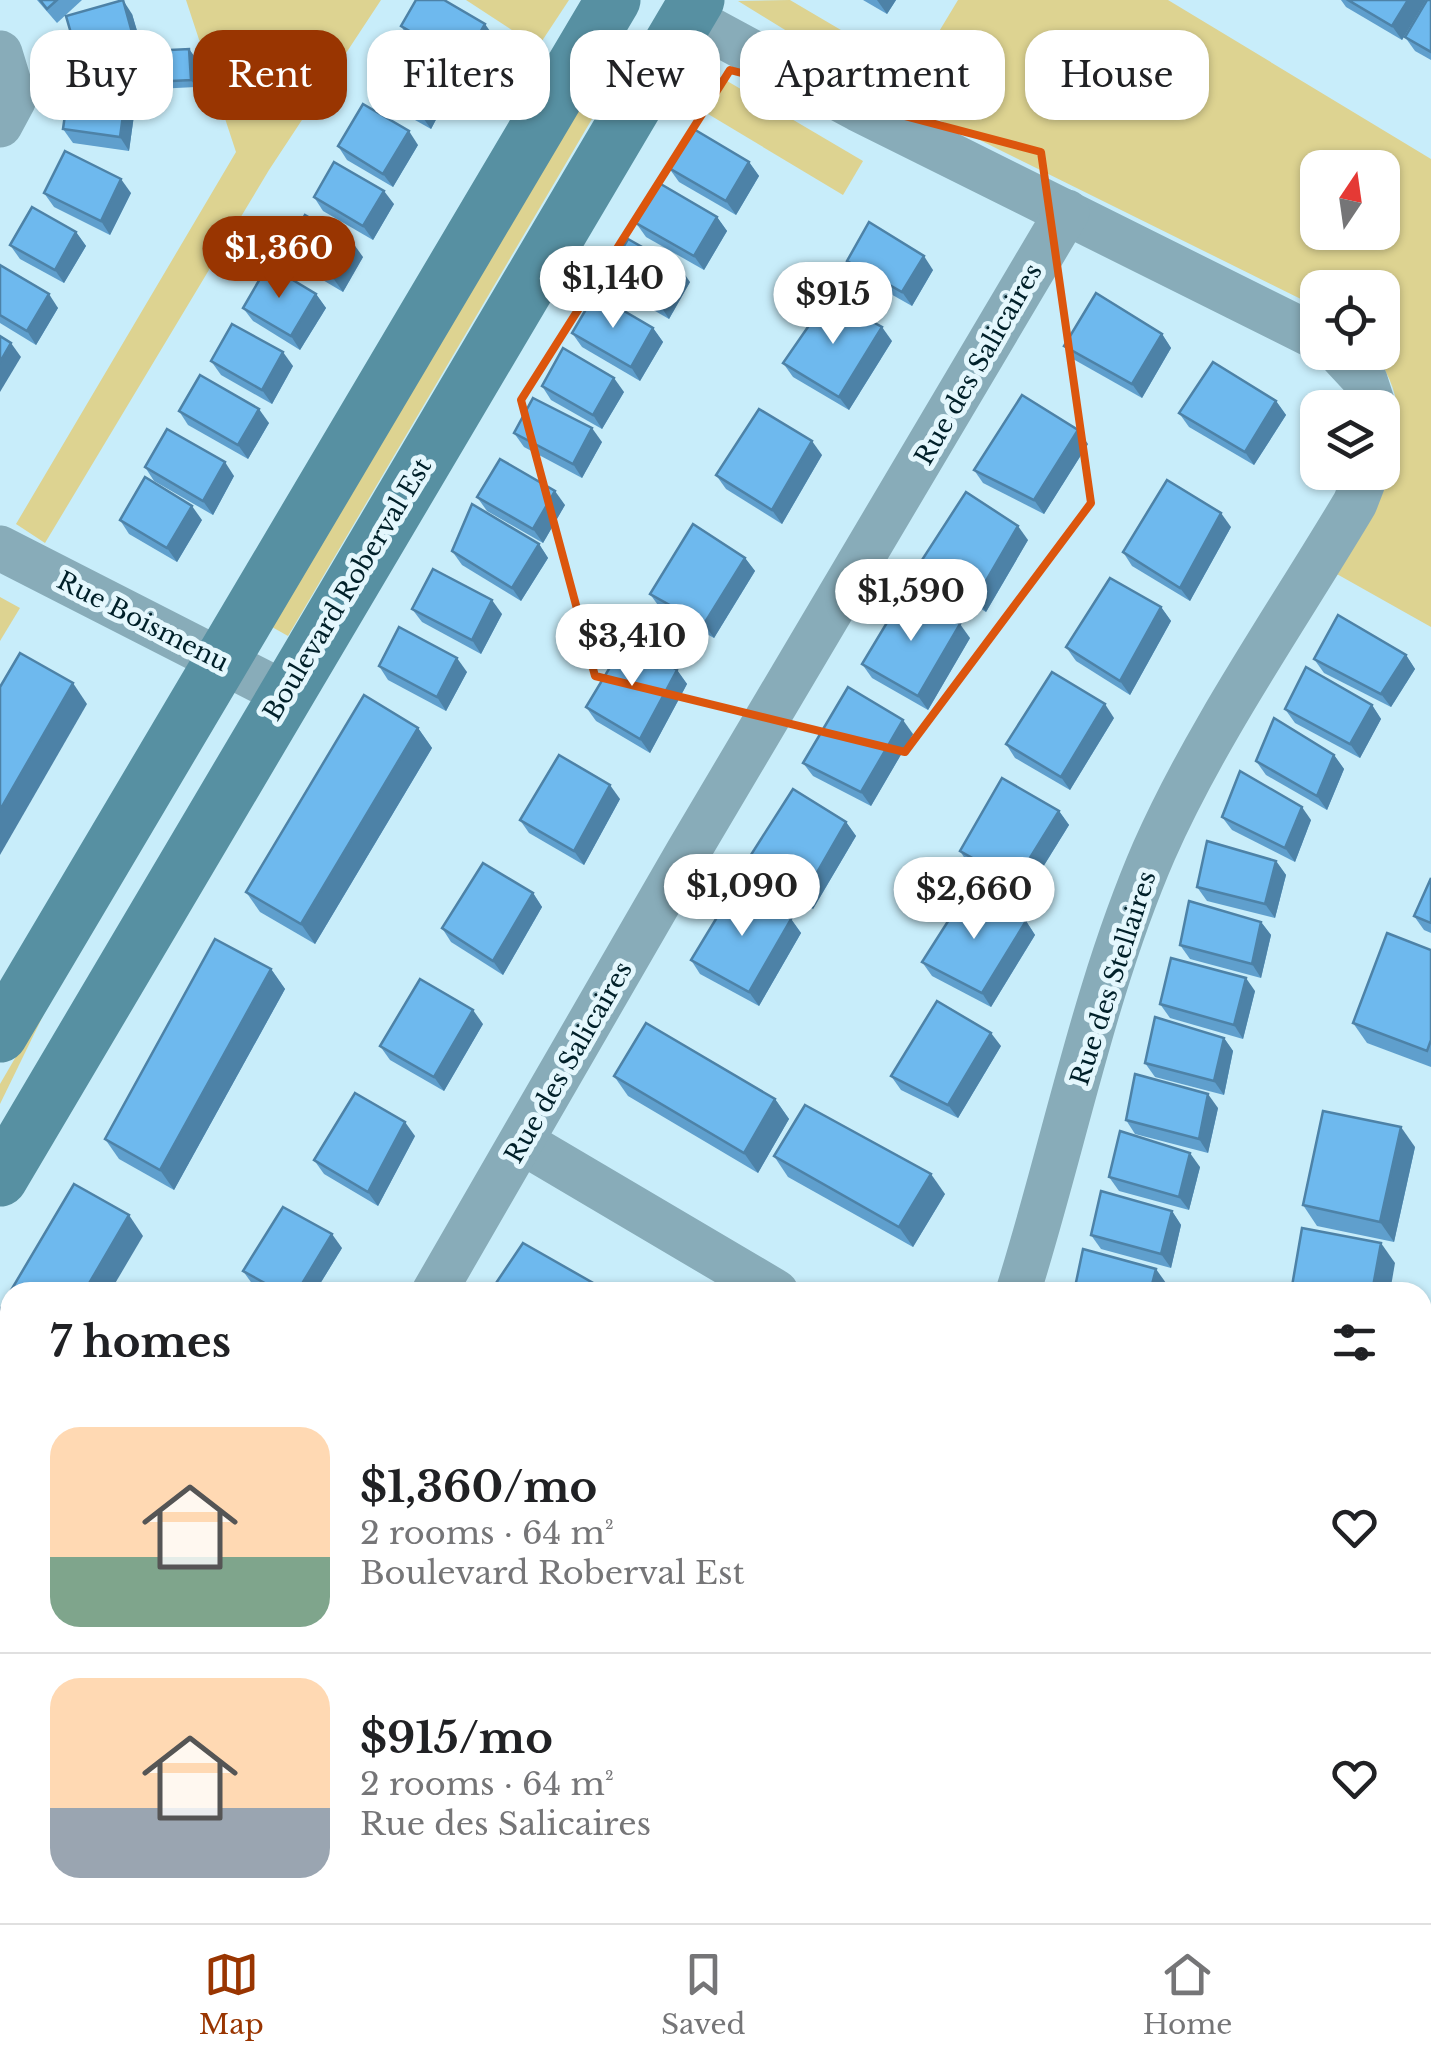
<!DOCTYPE html>
<meta charset="utf-8">
<style>
body{margin:0;font-family:"Libre Baskerville",serif;background:#f2f2f2;color:#202124;height:100vh;display:flex;flex-direction:column;font-size:38px;white-space:nowrap}
*{box-sizing:border-box;margin:0}
p{font-size:32px;color:#757577}
.icon{flex:none;width:55px;height:55px;fill:none;stroke:currentColor;stroke-width:2;stroke-linecap:round;stroke-linejoin:round}
.map{position:relative;flex:1;overflow:hidden}
.sheet{position:absolute;left:0px;top:1282px;width:1432px;height:642px;display:flex;flex-direction:column;background:#fff;border-radius:30px 30px 0 0;box-shadow:0 2px 8px #0004}
.sheet>*{flex:none}
.top-card{position:absolute;left:30px;top:30px;width:1372px;height:90px;display:flex;gap:20px}
.needle{width:65px;rotate:13deg}
.tools{position:absolute;left:1300px;top:150px;display:grid;gap:20px}
.tools a{display:grid;place-items:center;width:100px;height:100px;border-radius:20px;background:#fff;box-shadow:0 2px 8px #0004;font-size:50px}
.price{position:absolute;translate:-50% -85px;padding:0 22px;border-radius:35px;background:#fff;color:#222;font-size:32px;line-height:65px;filter:drop-shadow(0 2px 5px #0008)}
.price::after{content:'';position:absolute;left:50%;top:60px;width:30px;height:22px;margin-left:-15px;background:inherit;clip-path:polygon(0 0,100% 0,50% 100%)}
.price.active{background:#993501;color:#fff}
ul{padding:0;list-style:none}
li{display:flex;align-items:center;gap:30px;height:250px;padding:0 50px}
li+li{border-top:2px solid #e0e0e0}
li span{display:grid;place-items:center;flex:none;width:280px;height:200px;border-radius:30px;color:#555}
li>.icon{margin-inline-start:auto}
span .icon{width:120px;height:120px;fill:#fffc;stroke-width:1}
li b{font-size:42px}
h2{display:flex;justify-content:space-between;align-items:center;height:120px;padding:0 50px;font-size:42px}
.chip{padding:0 35px;border-radius:30px;background:#fff;box-shadow:0 2px 8px #0004;font-size:35px;line-height:90px}
.chip.active{background:#993501;color:#fff}
.tab-bar{display:flex;justify-content:space-around;align-items:center;height:140px;border-top:2px solid #e0e0e0;background:#fff;font-size:28px;color:#757577}
.tab-bar a{display:grid;justify-items:center;gap:5px}
.tab-bar .active{color:#993501}
.map>svg:first-child{display:block}
.green{fill:#ddd391;fill-rule:evenodd}
.lines{fill:none;stroke-linecap:round;stroke-linejoin:round}
.lane{stroke:#88acb9;stroke-width:22}
.street{stroke:#88acb9;stroke-width:45}
.secondary{stroke:#5790a2;stroke-width:55}
.wall{fill:#5f9fcd}
.shaded-wall{fill:#4d82a7}
.building{fill:#6eb9ee;stroke:#4d82a7;stroke-width:2.5}
.marked{fill:none;stroke:#dc560d;stroke-width:8;stroke-linejoin:round}
.labels{text-anchor:middle;stroke-width:10;stroke-linejoin:round;paint-order:stroke}
.street-label{font-size:25px;fill:#002029;stroke:#e4f7fd}
</style>
<div class="map">
<svg width="1431" height="1923" viewBox="0 0 1431 1923">
<rect width="100%" height="100%" fill="#c8edfa"/>
<g class="green">
<polygon points="186,0 381,0 269,170 45,543 16,524 236,152"/>
<polygon points="466,0 569,0 538,47"/>
<path d="M790,0l124,73 44,-73h210l263,159v468l-96,-54c40,-70 96,-144 39,-220l8,-1v-64h-64l-1,19 -418,-207 -161,-99zM1318,168h64v64h-64z"/>
<polygon points="624,29 639,39 288,636 272,627"/>
<polygon points="700,65 863,161 843,195 678,96"/>
<polygon points="0,597 20,608 0,641"/>
<polygon points="60,981 0,1104 0,1084"/>
<polygon points="1422,1689 1431,1689 1430,1760 1423,1758"/>
<polygon points="242,1915 356,1915 369,1923 254,1923"/>
<polygon points="997,1915 1211,1915 1211,1923 996,1923"/>
</g>
<g class="lines">
<g class="lane">
<polyline points="817,1915 868,1923"/>
<polyline points="957,1923 964,1915"/>
</g>
<g class="street">
<polyline points="687,17 858,109 1318,338"/>
<polyline points="0,53 14,99 0,125"/>
<polyline points="1339,352 1365,380 1374,408"/>
<polyline points="0,548 286,694"/>
<polyline points="522,1142 776,1292"/>
<polyline points="434,1292 688,852 1067,212"/>
<path d="M1018,1292c46,-146 75,-300 136,-441 52,-118 135,-237 201,-348l12,-31"/>
<polyline points="0,1841 10,1846"/>
<polyline points="128,1915 142,1923"/>
<polyline points="81,1923 85,1915"/>
</g>
<g class="secondary">
<polyline points="0,1035 613,0"/>
<polyline points="0,1179 697,0"/>
</g>
</g>
<g class="wall">
<polygon points="37,0 82,0 57,23"/>
<polygon points="863,0 896,0 887,14"/>
<polygon points="1341,0 1426,0 1402,40 1346,7"/>
<polygon points="1431,0 1431,60 1415,51 1405,37"/>
<polygon points="132,14 146,61 89,77 80,64"/>
<polygon points="401,26 495,38 472,76 410,40"/>
<polygon points="189,49 194,56 196,87 156,89 151,82"/>
<polygon points="454,86 431,129 383,102 373,89"/>
<polygon points="135,108 129,151 73,143 63,129"/>
<polygon points="418,145 393,187 347,160 338,146"/>
<polygon points="749,162 759,176 736,215 679,182 669,168"/>
<polygon points="44,193 131,193 110,235 54,207"/>
<polygon points="314,197 394,204 373,240 323,211"/>
<polygon points="717,217 727,231 704,270 646,237 636,223"/>
<polygon points="76,232 86,246 64,283 20,259 10,245"/>
<polygon points="284,250 363,257 343,292 294,263"/>
<polygon points="847,261 933,270 912,306 857,275"/>
<polygon points="0,265 58,308 36,345 0,323"/>
<polygon points="607,275 690,282 669,319 617,289"/>
<polygon points="316,294 326,308 300,350 253,321 243,308"/>
<polygon points="653,328 663,342 640,381 582,347 572,333"/>
<polygon points="1162,334 1171,348 1142,398 1073,359 1064,346"/>
<polygon points="892,341 849,410 793,377 783,363"/>
<polygon points="211,361 293,366 272,404 221,375"/>
<polygon points="542,386 624,392 602,429 551,400"/>
<polygon points="1276,401 1286,415 1254,465 1189,427 1179,413"/>
<polygon points="179,411 269,423 248,459 188,425"/>
<polygon points="514,433 602,442 582,478 524,447"/>
<polygon points="1088,444 1044,514 983,483 974,470"/>
<polygon points="822,455 782,524 726,489 716,475"/>
<polygon points="145,467 234,476 213,515 154,481"/>
<polygon points="477,497 565,505 543,543 487,511"/>
<polygon points="120,520 202,520 177,562 129,534"/>
<polygon points="1231,527 1190,601 1132,566 1123,552"/>
<polygon points="1028,540 986,612 930,577 920,563"/>
<polygon points="539,544 548,558 521,601 462,565 452,551"/>
<polygon points="745,558 755,571 714,638 660,608 650,594"/>
<polygon points="1161,607 1171,621 1130,695 1076,661 1066,647"/>
<polygon points="412,609 502,614 481,654 422,622"/>
<polygon points="970,638 928,710 872,678 862,664"/>
<polygon points="1406,655 1415,669 1391,707 1324,673 1314,659"/>
<polygon points="379,666 467,672 446,711 388,680"/>
<polygon points="677,670 687,684 650,753 596,721 586,707"/>
<polygon points="1372,705 1381,719 1360,758 1295,723 1285,709"/>
<polygon points="1114,718 1070,790 1015,758 1006,744"/>
<polygon points="418,728 432,748 315,944 260,912 246,892"/>
<polygon points="913,734 871,806 813,776 803,763"/>
<polygon points="1334,755 1344,769 1327,810 1266,775 1256,761"/>
<polygon points="620,799 584,865 529,833 520,820"/>
<polygon points="1059,811 1069,825 1025,896 969,865 960,851"/>
<polygon points="1222,817 1311,820 1295,862 1232,830"/>
<polygon points="846,822 856,836 813,909 757,874 747,861"/>
<polygon points="1276,861 1286,875 1275,918 1207,901 1197,887"/>
<polygon points="1431,878 1431,933 1424,930 1414,916"/>
<polygon points="533,893 542,907 503,975 451,942 442,928"/>
<polygon points="791,919 801,933 759,1006 700,974 691,960"/>
<polygon points="1026,921 1035,935 991,1007 932,976 922,962"/>
<polygon points="1261,922 1271,935 1261,978 1190,959 1180,945"/>
<polygon points="1431,950 1431,1067 1367,1043 1353,1023"/>
<polygon points="271,969 285,989 174,1190 119,1159 105,1139"/>
<polygon points="1255,991 1243,1039 1170,1018 1160,1004"/>
<polygon points="483,1024 444,1091 390,1060 380,1046"/>
<polygon points="1224,1038 1233,1051 1224,1095 1155,1077 1145,1063"/>
<polygon points="1001,1046 958,1118 901,1090 891,1076"/>
<polygon points="614,1076 775,1099 789,1119 758,1173 628,1096"/>
<polygon points="1218,1108 1208,1153 1135,1134 1126,1120"/>
<polygon points="415,1136 378,1206 324,1174 314,1160"/>
<polygon points="1415,1147 1394,1242 1317,1226 1303,1205"/>
<polygon points="774,1156 945,1194 913,1247 788,1177"/>
<polygon points="1200,1167 1189,1210 1119,1191 1109,1177"/>
<polygon points="1172,1211 1181,1225 1171,1268 1101,1249 1091,1235"/>
<polygon points="342,1248 315,1292 266,1292 253,1285 243,1271"/>
<polygon points="10,1293 10,1424 0,1418 0,1310"/>
<polygon points="10,1678 10,1755 0,1750 0,1695"/>
<polygon points="355,1915 650,1915 664,1923 369,1923"/>
</g>
<g class="shaded-wall">
<polygon points="123,0 132,14 146,61 136,47"/>
<polygon points="877,0 896,0 887,14"/>
<polygon points="1408,0 1426,0 1402,40 1392,26"/>
<polygon points="485,24 495,38 472,76 463,62"/>
<polygon points="189,49 194,56 196,87 191,80"/>
<polygon points="445,72 454,86 431,129 421,115"/>
<polygon points="126,94 135,108 129,151 120,137"/>
<polygon points="409,131 418,145 393,187 383,174"/>
<polygon points="749,162 759,176 736,215 726,201"/>
<polygon points="121,179 131,193 110,235 101,221"/>
<polygon points="384,191 394,204 373,240 363,226"/>
<polygon points="717,217 727,231 704,270 694,256"/>
<polygon points="76,232 86,246 64,283 55,270"/>
<polygon points="353,243 363,257 343,292 333,278"/>
<polygon points="924,256 933,270 912,306 902,292"/>
<polygon points="681,269 690,282 669,319 660,305"/>
<polygon points="49,294 58,308 36,345 27,331"/>
<polygon points="316,294 326,308 300,350 291,336"/>
<polygon points="882,327 892,341 849,410 839,397"/>
<polygon points="653,328 663,342 640,381 631,367"/>
<polygon points="1162,334 1171,348 1142,398 1132,384"/>
<polygon points="11,343 21,357 0,392 0,362"/>
<polygon points="283,352 293,366 272,404 262,390"/>
<polygon points="614,378 624,392 602,429 593,415"/>
<polygon points="1276,401 1286,415 1254,465 1245,452"/>
<polygon points="259,409 269,423 248,459 238,445"/>
<polygon points="592,428 602,442 582,478 573,464"/>
<polygon points="1078,430 1088,444 1044,514 1034,500"/>
<polygon points="812,441 822,455 782,524 772,510"/>
<polygon points="225,462 234,476 213,515 203,501"/>
<polygon points="555,491 565,505 543,543 533,529"/>
<polygon points="192,506 202,520 177,562 167,548"/>
<polygon points="1221,513 1231,527 1190,601 1180,588"/>
<polygon points="1018,526 1028,540 986,612 976,598"/>
<polygon points="539,544 548,558 521,601 512,588"/>
<polygon points="745,558 755,571 714,638 704,624"/>
<polygon points="492,600 502,614 481,654 472,640"/>
<polygon points="1161,607 1171,621 1130,695 1120,681"/>
<polygon points="960,624 970,638 928,710 918,696"/>
<polygon points="1406,655 1415,669 1391,707 1381,694"/>
<polygon points="457,658 467,672 446,711 437,697"/>
<polygon points="677,670 687,684 650,753 640,739"/>
<polygon points="73,683 87,704 0,855 0,810"/>
<polygon points="1105,704 1114,718 1070,790 1061,777"/>
<polygon points="1372,705 1381,719 1360,758 1350,744"/>
<polygon points="903,720 913,734 871,806 861,792"/>
<polygon points="418,728 432,748 315,944 301,924"/>
<polygon points="1334,755 1344,769 1327,810 1317,796"/>
<polygon points="610,785 620,799 584,865 574,851"/>
<polygon points="1302,807 1311,820 1295,862 1285,848"/>
<polygon points="1059,811 1069,825 1025,896 1015,882"/>
<polygon points="846,822 856,836 813,909 804,895"/>
<polygon points="1276,861 1286,875 1275,918 1265,904"/>
<polygon points="533,893 542,907 503,975 493,961"/>
<polygon points="791,919 801,933 759,1006 749,992"/>
<polygon points="1026,921 1035,935 991,1007 982,993"/>
<polygon points="1261,922 1271,935 1261,978 1252,964"/>
<polygon points="271,969 285,989 174,1190 160,1170"/>
<polygon points="1246,978 1255,991 1243,1039 1234,1025"/>
<polygon points="473,1010 483,1024 444,1091 434,1077"/>
<polygon points="991,1033 1001,1046 958,1118 948,1105"/>
<polygon points="1224,1038 1233,1051 1224,1095 1214,1081"/>
<polygon points="1208,1094 1218,1108 1208,1153 1199,1139"/>
<polygon points="775,1099 789,1119 758,1173 744,1153"/>
<polygon points="405,1122 415,1136 378,1206 368,1192"/>
<polygon points="1401,1127 1415,1147 1394,1242 1380,1222"/>
<polygon points="1190,1153 1200,1167 1189,1210 1179,1197"/>
<polygon points="931,1174 945,1194 913,1247 899,1227"/>
<polygon points="1172,1211 1181,1225 1171,1268 1161,1254"/>
<polygon points="129,1215 143,1236 110,1292 84,1292"/>
<polygon points="332,1234 342,1248 315,1292 297,1292"/>
<polygon points="1381,1243 1395,1263 1390,1292 1372,1292"/>
<polygon points="1156,1269 1166,1283 1164,1292 1150,1292"/>
<polygon points="1346,1915 1356,1915 1356,1923 1345,1923"/>
</g>
<g class="building">
<polygon points="40,0 57,0 47,9"/>
<polygon points="123,0 136,47 80,64 66,16"/>
<polygon points="416,0 444,0 485,24 463,62 401,26"/>
<polygon points="1348,0 1408,0 1392,26"/>
<polygon points="1427,0 1431,0 1431,52 1405,37"/>
<polygon points="397,45 445,72 421,115 373,89"/>
<polygon points="189,49 191,80 151,82 150,51"/>
<polygon points="69,87 126,94 120,137 63,129"/>
<polygon points="363,104 409,131 383,174 338,146"/>
<polygon points="692,128 749,162 726,201 669,168"/>
<polygon points="65,151 121,179 101,221 44,193"/>
<polygon points="334,162 384,191 363,226 314,197"/>
<polygon points="659,183 717,217 694,256 636,223"/>
<polygon points="32,207 76,232 55,270 10,245"/>
<polygon points="305,215 353,243 333,278 284,250"/>
<polygon points="869,222 924,256 902,292 847,261"/>
<polygon points="628,239 681,269 660,305 607,275"/>
<polygon points="0,265 49,294 27,331 0,315"/>
<polygon points="268,265 316,294 291,336 243,308"/>
<polygon points="1096,293 1162,334 1132,384 1064,346"/>
<polygon points="595,294 653,328 631,367 572,333"/>
<polygon points="828,298 882,327 839,397 783,363"/>
<polygon points="232,324 283,352 262,390 211,361"/>
<polygon points="0,336 11,343 0,362"/>
<polygon points="563,348 614,378 593,415 542,386"/>
<polygon points="1213,362 1276,401 1245,452 1179,413"/>
<polygon points="200,375 259,409 238,445 179,411"/>
<polygon points="1022,395 1078,430 1034,500 974,470"/>
<polygon points="533,398 592,428 573,464 514,433"/>
<polygon points="759,409 812,441 772,510 716,475"/>
<polygon points="167,429 225,462 203,501 145,467"/>
<polygon points="500,459 555,491 533,529 477,497"/>
<polygon points="145,477 192,506 167,548 120,520"/>
<polygon points="1167,480 1221,513 1180,588 1123,552"/>
<polygon points="966,492 1018,526 976,598 920,563"/>
<polygon points="472,504 539,544 512,588 452,551"/>
<polygon points="693,524 745,558 704,624 650,594"/>
<polygon points="433,569 492,600 472,640 412,609"/>
<polygon points="1110,578 1161,607 1120,681 1066,647"/>
<polygon points="906,591 960,624 918,696 862,664"/>
<polygon points="1338,615 1406,655 1381,694 1314,659"/>
<polygon points="399,627 457,658 437,697 379,666"/>
<polygon points="627,639 677,670 640,739 586,707"/>
<polygon points="20,653 73,683 0,810 0,687"/>
<polygon points="1306,667 1372,705 1350,744 1285,709"/>
<polygon points="1052,672 1105,704 1061,777 1006,744"/>
<polygon points="848,687 903,720 861,792 803,763"/>
<polygon points="364,695 418,728 301,924 246,892"/>
<polygon points="1274,718 1334,755 1317,796 1256,761"/>
<polygon points="559,755 610,785 574,851 520,820"/>
<polygon points="1240,771 1302,807 1285,848 1222,817"/>
<polygon points="1002,778 1059,811 1015,882 960,851"/>
<polygon points="793,789 846,822 804,895 747,861"/>
<polygon points="1207,841 1276,861 1265,904 1197,887"/>
<polygon points="483,863 533,893 493,961 442,928"/>
<polygon points="1431,878 1431,923 1414,916"/>
<polygon points="736,886 791,919 749,992 691,960"/>
<polygon points="968,890 1026,921 982,993 922,962"/>
<polygon points="1189,901 1261,922 1252,964 1180,945"/>
<polygon points="1387,933 1431,950 1431,1040 1427,1051 1353,1023"/>
<polygon points="215,939 271,969 160,1170 105,1139"/>
<polygon points="1171,958 1246,978 1234,1025 1160,1004"/>
<polygon points="420,979 473,1010 434,1077 380,1046"/>
<polygon points="937,1001 991,1033 948,1105 891,1076"/>
<polygon points="1155,1017 1224,1038 1214,1081 1145,1063"/>
<polygon points="646,1023 775,1099 744,1153 614,1076"/>
<polygon points="1135,1074 1208,1094 1199,1139 1126,1120"/>
<polygon points="355,1093 405,1122 368,1192 314,1160"/>
<polygon points="805,1105 931,1174 899,1227 774,1156"/>
<polygon points="1323,1111 1401,1127 1380,1222 1303,1205"/>
<polygon points="1120,1131 1190,1153 1179,1197 1109,1177"/>
<polygon points="74,1184 129,1215 84,1292 10,1292"/>
<polygon points="1101,1191 1172,1211 1161,1254 1091,1235"/>
<polygon points="283,1207 332,1234 297,1292 281,1292 243,1271"/>
<polygon points="1302,1228 1381,1243 1372,1292 1291,1292"/>
<polygon points="523,1243 609,1292 490,1292"/>
<polygon points="1083,1249 1156,1269 1150,1292 1074,1292"/>
<polygon points="10,1293 10,1412 0,1406 0,1310"/>
<polygon points="10,1678 10,1747 0,1741 0,1695"/>
<polygon points="376,1915 650,1915 664,1923 390,1923"/>
<polygon points="1273,1915 1346,1915 1345,1923 1273,1923"/>
</g>
<path class="marked" d="M730,70l311,82 50,351 -186,249 -310,-76 -74,-276z"/>
<g class="labels">
<g class="street-label">
<text transform="translate(978 364) rotate(-60)" y="9">Rue des Salicaires</text>
<text transform="translate(347 589) rotate(-59)" y="9">Boulevard Roberval Est</text>
<text transform="translate(143 621) rotate(27)" y="9">Rue Boismenu</text>
<text transform="translate(1113 978) rotate(-72)" y="9">Rue des Stellaires</text>
<text transform="translate(568 1062) rotate(-60)" y="9">Rue des Salicaires</text>
</g>
</g>
</svg>
<div class="tools">
<a><svg class="needle" viewBox="-14 -14 28 28"><path d="M0-13l5 13h-10z" fill="#e53935"/><path d="M0 13l5-13h-10z" fill="#757577"/></svg></a>
<a><svg class="icon" aria-label="locate" viewBox="0 0 24 24"><circle cx="12" cy="12" r="6"/><path d="M12 2v4M12 18v4M2 12h4M18 12h4"/></svg></a>
<a><svg class="icon" aria-label="layers" viewBox="0 0 24 24"><path d="M12 4l9 5-9 5-9-5zM3 14l9 5 9-5"/></svg></a>
</div>
<b class="price active" style="left:279px;top:301px">$1,360</b>
<b class="price" style="left:613px;top:331px">$1,140</b>
<b class="price" style="left:833px;top:347px">$915</b>
<b class="price" style="left:911px;top:644px">$1,590</b>
<b class="price" style="left:632px;top:689px">$3,410</b>
<b class="price" style="left:742px;top:939px">$1,090</b>
<b class="price" style="left:974px;top:942px">$2,660</b>
<div class="top-card">
<a class="chip">Buy</a>
<a class="chip active">Rent</a>
<a class="chip">Filters</a>
<a class="chip">New</a>
<a class="chip">Apartment</a>
<a class="chip">House</a>
</div>
<section class="sheet">
<h2>7 homes<svg class="icon" aria-label="filters" viewBox="0 0 24 24"><path d="M4 7h16M4 17h16"/><circle cx="9" cy="7" r="2"/><circle cx="15" cy="17" r="2"/></svg></h2>
<ul>
<li><span style="background:linear-gradient(#ffd9b3 65%,#7fa58c 0)"><svg class="icon" aria-label="home" viewBox="0 0 24 24"><path d="M3 11l9-7 9 7M6 9v11h12V9"/></svg></span><div><b>$1,360/mo</b><p>2 rooms · 64 m²</p><p>Boulevard Roberval Est</p></div><svg class="icon" aria-label="heart" viewBox="0 0 24 24"><path d="M12 20l-8-8c-3-5 5-10 8-4 3-6 11-1 8 4z"/></svg></li>
<li><span style="background:linear-gradient(#ffd9b3 65%,#9aa5b1 0)"><svg class="icon" aria-label="home" viewBox="0 0 24 24"><path d="M3 11l9-7 9 7M6 9v11h12V9"/></svg></span><div><b>$915/mo</b><p>2 rooms · 64 m²</p><p>Rue des Salicaires</p></div><svg class="icon" aria-label="heart" viewBox="0 0 24 24"><path d="M12 20l-8-8c-3-5 5-10 8-4 3-6 11-1 8 4z"/></svg></li>
</ul>
</section>
</div>
<nav class="tab-bar">
<a class="active"><svg class="icon" aria-label="map" viewBox="0 0 24 24"><path d="M3 6l6-2 6 2 6-2v14l-6 2-6-2-6 2zM9 4v14M15 6v14"/></svg>Map</a>
<a><svg class="icon" aria-label="saved" viewBox="0 0 24 24"><path d="M7 4h10v16l-5-4-5 4z"/></svg>Saved</a>
<a><svg class="icon" aria-label="home" viewBox="0 0 24 24"><path d="M3 11l9-7 9 7M6 9v11h12V9"/></svg>Home</a>
</nav>
